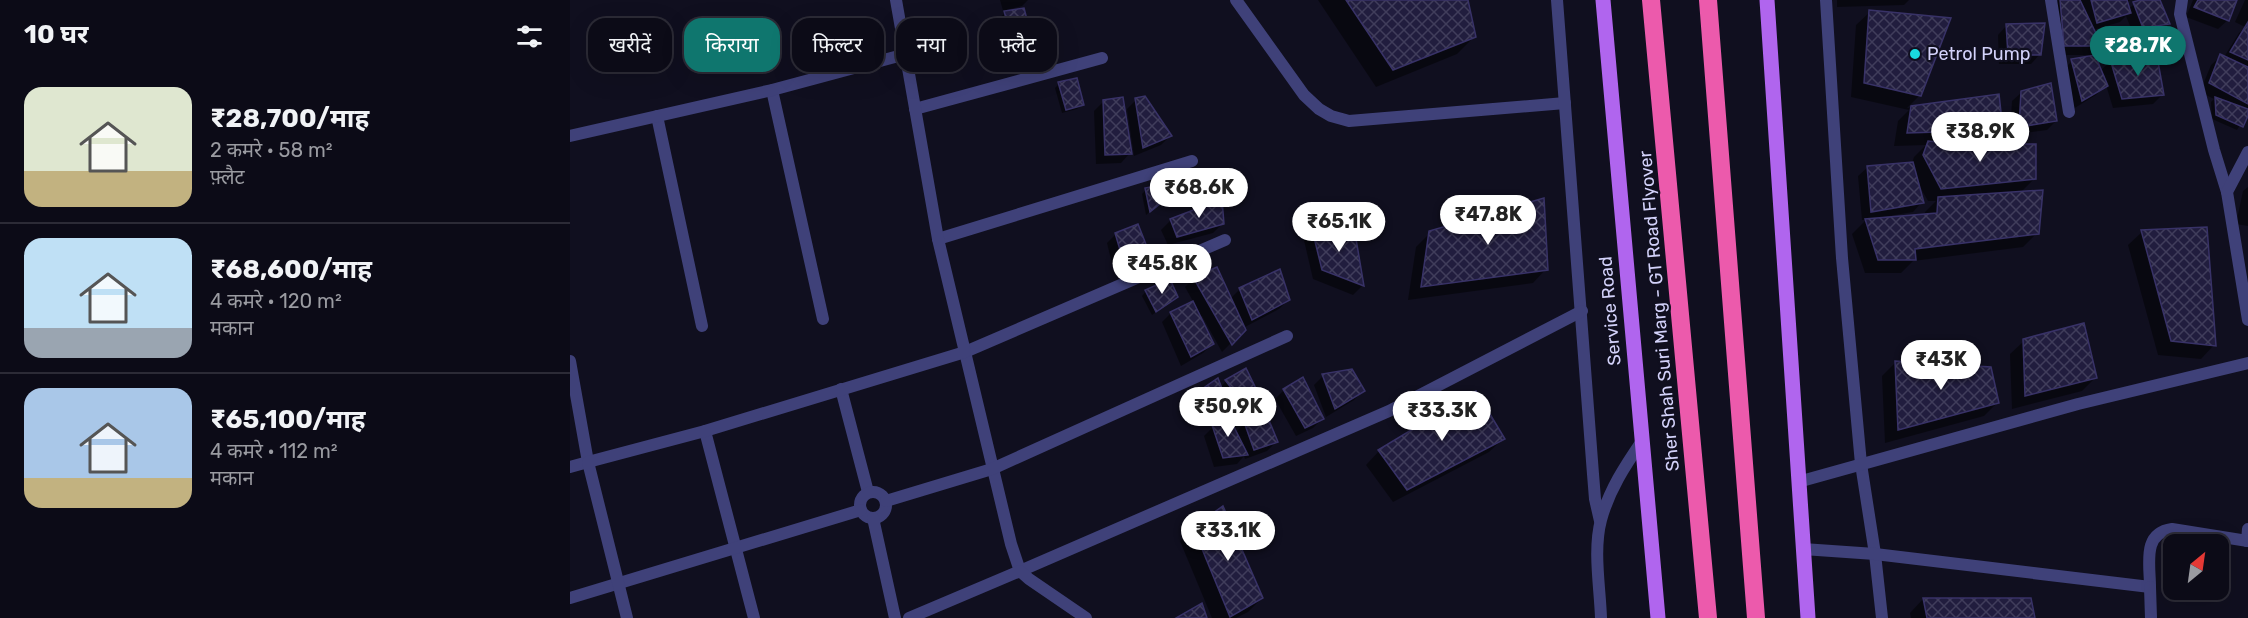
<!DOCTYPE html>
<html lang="hi">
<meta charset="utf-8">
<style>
body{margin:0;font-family:Rubik,"Noto Sans Devanagari",sans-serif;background:#151420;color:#f1f3f6;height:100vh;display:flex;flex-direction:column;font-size:22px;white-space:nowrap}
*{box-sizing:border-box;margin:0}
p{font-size:20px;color:#9a9ba1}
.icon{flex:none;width:33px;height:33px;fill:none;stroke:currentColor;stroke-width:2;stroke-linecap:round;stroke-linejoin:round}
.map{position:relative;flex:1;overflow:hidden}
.panel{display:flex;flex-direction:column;background:#0c0b17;width:570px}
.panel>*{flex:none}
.guide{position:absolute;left:18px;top:18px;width:570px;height:54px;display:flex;gap:12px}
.needle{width:39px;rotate:29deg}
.buttons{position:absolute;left:1593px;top:534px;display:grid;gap:12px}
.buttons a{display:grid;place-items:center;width:66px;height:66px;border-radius:12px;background:#0c0b17;box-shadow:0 6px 24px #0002,0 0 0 2px #2c2b36;font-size:30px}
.price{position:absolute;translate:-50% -51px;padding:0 14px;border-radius:21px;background:#fff;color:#222;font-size:20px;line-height:39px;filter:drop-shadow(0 2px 3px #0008)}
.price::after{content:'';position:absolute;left:50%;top:36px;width:18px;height:14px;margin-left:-9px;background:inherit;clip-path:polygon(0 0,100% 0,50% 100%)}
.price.active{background:#0f766e;color:#fff}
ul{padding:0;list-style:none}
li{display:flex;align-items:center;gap:18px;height:150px;padding:0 24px}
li+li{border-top:2px solid #2c2b36}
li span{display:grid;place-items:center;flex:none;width:168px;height:120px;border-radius:18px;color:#555}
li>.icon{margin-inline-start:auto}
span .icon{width:72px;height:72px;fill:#fffc;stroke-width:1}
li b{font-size:26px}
h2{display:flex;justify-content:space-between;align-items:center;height:72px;padding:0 24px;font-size:26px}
.chip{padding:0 21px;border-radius:18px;background:#0c0b17;box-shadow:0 6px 24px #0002,0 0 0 2px #2c2b36;font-size:21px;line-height:54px}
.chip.active{background:#0f766e;color:#fff}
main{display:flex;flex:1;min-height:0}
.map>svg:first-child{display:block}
.shadow{fill:#0007;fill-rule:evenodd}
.building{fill:url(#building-cross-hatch);stroke:#383267;stroke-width:1.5}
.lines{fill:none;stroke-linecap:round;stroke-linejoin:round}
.lane{stroke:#3f4179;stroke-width:12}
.street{stroke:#3f4179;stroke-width:12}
.primary{stroke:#b065ee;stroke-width:15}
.highway{stroke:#ec5aac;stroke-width:18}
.poi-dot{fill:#19dadf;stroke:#100f1f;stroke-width:2}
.labels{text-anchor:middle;stroke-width:4.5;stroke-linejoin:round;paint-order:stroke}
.poi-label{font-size:18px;fill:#d3d2fa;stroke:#100f1f;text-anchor:start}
.street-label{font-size:18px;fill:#d3d2fa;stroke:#100f1f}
</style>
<main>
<section class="panel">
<h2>10 घर<svg class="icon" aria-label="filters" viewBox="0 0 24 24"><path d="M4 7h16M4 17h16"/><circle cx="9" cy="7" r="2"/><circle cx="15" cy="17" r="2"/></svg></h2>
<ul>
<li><span style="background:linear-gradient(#dfe7d0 70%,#c2b280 0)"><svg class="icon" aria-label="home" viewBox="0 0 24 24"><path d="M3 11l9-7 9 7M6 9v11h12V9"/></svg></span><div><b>₹28,700/माह</b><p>2 कमरे · 58 m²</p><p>फ़्लैट</p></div></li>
<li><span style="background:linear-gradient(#bfe0f5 75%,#9aa5b1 0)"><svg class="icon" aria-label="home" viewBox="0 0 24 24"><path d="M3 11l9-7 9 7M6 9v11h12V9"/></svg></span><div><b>₹68,600/माह</b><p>4 कमरे · 120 m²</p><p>मकान</p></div></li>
<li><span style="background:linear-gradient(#a9c7e8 75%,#c2b280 0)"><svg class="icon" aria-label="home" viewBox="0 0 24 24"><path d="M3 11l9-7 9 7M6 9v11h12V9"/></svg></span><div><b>₹65,100/माह</b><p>4 कमरे · 112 m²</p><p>मकान</p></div></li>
</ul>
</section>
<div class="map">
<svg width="1678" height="618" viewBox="0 0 1678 618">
<defs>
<pattern id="building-cross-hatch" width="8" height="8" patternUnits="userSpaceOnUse" patternTransform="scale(1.5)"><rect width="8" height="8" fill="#211d3e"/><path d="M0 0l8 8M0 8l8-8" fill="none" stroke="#403d5b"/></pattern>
</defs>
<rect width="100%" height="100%" fill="#100f1f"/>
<g class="shadow">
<polygon points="430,0 458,0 452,6 436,10 437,12 460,37 485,44 476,54 439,69 426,21 434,14"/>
<polygon points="748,0 897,0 904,37 887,54 806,87"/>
<polygon points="1267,0 1339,0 1334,5 1267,7"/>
<polygon points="1489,0 1560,0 1556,4 1558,10 1564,4 1575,0 1588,0 1598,23 1589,33 1564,36 1556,16 1550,22 1523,30 1531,46 1522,55 1485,55 1482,7"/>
<polygon points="1623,0 1666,0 1658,20 1648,29 1616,17"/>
<polygon points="1675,0 1678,0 1678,112 1667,130 1642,119 1641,102 1644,99 1630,92 1641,65 1651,56 1654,57 1669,33 1675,27 1665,22"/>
<path d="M1300,12l50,83 -13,13 90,-12 4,33 -14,14h-13v3l60,33 -14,14 17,40 -14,14 -110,14 -12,12h-36l-13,-39 14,-14h-4l-4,-44 10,-9 44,-4 2,-6 12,-12 -32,1 4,-25 11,-11 -58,-13 5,-72zM1349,185l9,16h8l-11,11 -1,4 -41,3v-2l30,-5 9,-10z"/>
<polygon points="1437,25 1470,54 1461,64 1429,64 1428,35"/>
<polygon points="1502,61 1530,71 1541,61 1593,94 1583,104 1543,108 1536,85 1526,95 1503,109 1493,70"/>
<polygon points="489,84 512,105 507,109 492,113 485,88"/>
<polygon points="1452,92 1486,121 1477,130 1440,135 1442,101"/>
<polygon points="566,100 600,136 591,145 564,156 557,109"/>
<polygon points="534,101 560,153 551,163 526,164 524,111"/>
<polygon points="1678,187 1678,226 1666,224 1673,191"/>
<polygon points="576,190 595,199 576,215 572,194"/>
<polygon points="601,220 652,224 643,233 598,245 591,230"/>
<polygon points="742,227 783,234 792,286 783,295 743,279 733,236"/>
<polygon points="1572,232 1644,345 1631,359 1588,355 1558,245"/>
<polygon points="860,233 976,269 963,283 838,300 846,247"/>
<polygon points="546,234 575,247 566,256 543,268 537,243"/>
<polygon points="624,278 660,299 670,289 719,299 709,309 673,328 674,330 652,352 632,316 629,317 642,344 633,353 611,366 592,322 601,313 624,303 615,287"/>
<polygon points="576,291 602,301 582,315 572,296"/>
<polygon points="1454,341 1525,378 1512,391 1442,409 1440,354"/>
<polygon points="1325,363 1428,402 1414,416 1315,443 1312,376"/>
<polygon points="753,376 793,391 784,400 756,417 744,385"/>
<polygon points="656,381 689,399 680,408 666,415 655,401 637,413 629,395 633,390 650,388"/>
<polygon points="714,390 752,419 743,428 726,436 705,399"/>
<polygon points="675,423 707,441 697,451 675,459 674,456 667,464 644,467 634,436 643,427 665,433"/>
<polygon points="933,439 919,452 823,502 796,465 809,451"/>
<polygon points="624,528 692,598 678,612 666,618 642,618 610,541"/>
<polygon points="1353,599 1463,618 1341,618 1340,613"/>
</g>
<g class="building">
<polygon points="776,0 898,0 906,37 823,70"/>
<polygon points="1490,0 1510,0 1532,46 1494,46"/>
<polygon points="1521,0 1557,0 1561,13 1527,23"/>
<polygon points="1570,0 1590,0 1600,24 1573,28 1563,2"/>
<polygon points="1628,0 1667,0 1659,21 1624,7"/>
<polygon points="454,8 461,35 482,32 487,45 448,61 434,11"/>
<polygon points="1299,10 1381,18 1351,96 1294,83"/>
<polygon points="1678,22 1678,60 1660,52"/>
<polygon points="1475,23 1471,55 1438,55 1436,24"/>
<polygon points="1650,54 1678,67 1678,104 1639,83"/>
<polygon points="1525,55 1538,86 1512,101 1501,59"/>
<polygon points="1587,56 1594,95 1552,99 1540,59"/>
<polygon points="507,78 514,105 496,110 488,82"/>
<polygon points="1481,83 1487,121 1449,127 1451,91"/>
<polygon points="1429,94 1433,130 1337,133 1341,106"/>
<polygon points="575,96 602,136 573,148 565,98"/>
<polygon points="553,97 562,154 535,155 533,100"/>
<polygon points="1645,97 1678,109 1678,116 1673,127 1646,115"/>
<polygon points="1358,141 1387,144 1466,144 1466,179 1371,189 1353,155"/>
<polygon points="1343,162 1354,203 1301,212 1297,166"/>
<polygon points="601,183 601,195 580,212 575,188"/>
<polygon points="1473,190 1469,234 1345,249 1346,260 1308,260 1295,219 1367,213 1368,197"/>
<polygon points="974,198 978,270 851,287 859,231"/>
<polygon points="652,199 654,224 607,237 600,219"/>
<polygon points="568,224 577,247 553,260 545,233"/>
<polygon points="741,225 785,233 794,286 752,270"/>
<polygon points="1637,227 1646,346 1601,341 1571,230"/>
<polygon points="647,267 676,330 662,345 623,277"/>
<polygon points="710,269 720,300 682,320 669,288"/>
<polygon points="600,279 608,297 586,312 575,290"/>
<polygon points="623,301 644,344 621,357 600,312"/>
<polygon points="1514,323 1527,378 1455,396 1453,339"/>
<polygon points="1325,361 1421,367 1429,403 1328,430"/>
<polygon points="676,368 691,399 676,407 655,380"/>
<polygon points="782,369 795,391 765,409 752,374"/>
<polygon points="733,377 754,419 735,428 713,389"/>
<polygon points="648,378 657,402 642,410 632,389"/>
<polygon points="906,391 935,439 837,490 808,450"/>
<polygon points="657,413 678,455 653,458 642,425"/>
<polygon points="696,413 708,442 684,450 674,422"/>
<polygon points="653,506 693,598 660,617 623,527"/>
<polygon points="1353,598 1461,598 1465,618 1357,618"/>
<polygon points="632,603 637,618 606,618"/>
</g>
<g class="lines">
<polyline class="lane" points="666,0 734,95 749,109 761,116 779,121 995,103"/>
<g class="street">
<polyline points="987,0 1023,474 1025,499 1030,521"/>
<polyline points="1256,0 1272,258 1291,464 1305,554 1312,618"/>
<polyline points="1481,0 1499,112"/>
<polyline points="1612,0 1610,14 1644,150 1657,192"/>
<polyline points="202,90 253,319"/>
<polyline points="345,109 532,58"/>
<polyline points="87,116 132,326"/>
<polyline points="0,136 202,90 336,54"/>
<polyline points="1678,152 1657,192 1678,320"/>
<polyline points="368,239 622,161"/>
<polyline points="655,240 395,352 441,544 450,571 819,411 1012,311"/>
<polyline points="0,361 18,462 0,467"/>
<polyline points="271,389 298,492"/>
<polyline points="135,431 184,618"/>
<polyline points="1228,482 1508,404 1678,363"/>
<circle cx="303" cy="505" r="13"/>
<polyline points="316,501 422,469 717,336"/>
<polyline points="303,518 325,618"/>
<polyline points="1677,541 1678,529"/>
<path d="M1233,549l72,5 275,33c0,-23 -8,-54 22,-58l76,12"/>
<polyline points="1580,587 1581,618"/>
<polyline points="0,598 291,510"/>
<polyline points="57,618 18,462 135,431 395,352 368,239 326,0"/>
<polyline points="339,618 450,571 459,579 516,618"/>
<path d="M1031,618c-1,-31 -8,-68 0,-98 8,-30 24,-54 41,-79"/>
</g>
<g class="primary">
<polyline points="1033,0 1088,618"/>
<polyline points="1197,0 1238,618"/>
</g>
<g class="highway">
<polyline points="1081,0 1138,618"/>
<polyline points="1138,0 1186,618"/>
</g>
</g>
<circle class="poi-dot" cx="1345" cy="54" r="6"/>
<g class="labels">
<g class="poi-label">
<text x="1357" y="60">Petrol Pump</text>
</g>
<g class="street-label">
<text transform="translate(1040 311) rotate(-95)" y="6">Service Road</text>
<text transform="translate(1089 311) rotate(-95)" y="6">Sher Shah Suri Marg - GT Road Flyover</text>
</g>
</g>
</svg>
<div class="buttons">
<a><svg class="needle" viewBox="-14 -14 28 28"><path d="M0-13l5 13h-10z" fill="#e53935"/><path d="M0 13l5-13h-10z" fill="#9a9ba1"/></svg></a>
</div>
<b class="price active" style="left:1568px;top:77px">₹28.7K</b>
<b class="price" style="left:1410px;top:163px">₹38.9K</b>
<b class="price" style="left:629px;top:219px">₹68.6K</b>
<b class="price" style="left:918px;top:246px">₹47.8K</b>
<b class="price" style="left:769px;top:253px">₹65.1K</b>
<b class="price" style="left:592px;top:295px">₹45.8K</b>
<b class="price" style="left:1371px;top:391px">₹43K</b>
<b class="price" style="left:658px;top:438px">₹50.9K</b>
<b class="price" style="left:872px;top:442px">₹33.3K</b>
<b class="price" style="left:658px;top:562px">₹33.1K</b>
<div class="guide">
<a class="chip">खरीदें</a>
<a class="chip active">किराया</a>
<a class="chip">फ़िल्टर</a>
<a class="chip">नया</a>
<a class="chip">फ़्लैट</a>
</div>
</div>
</main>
